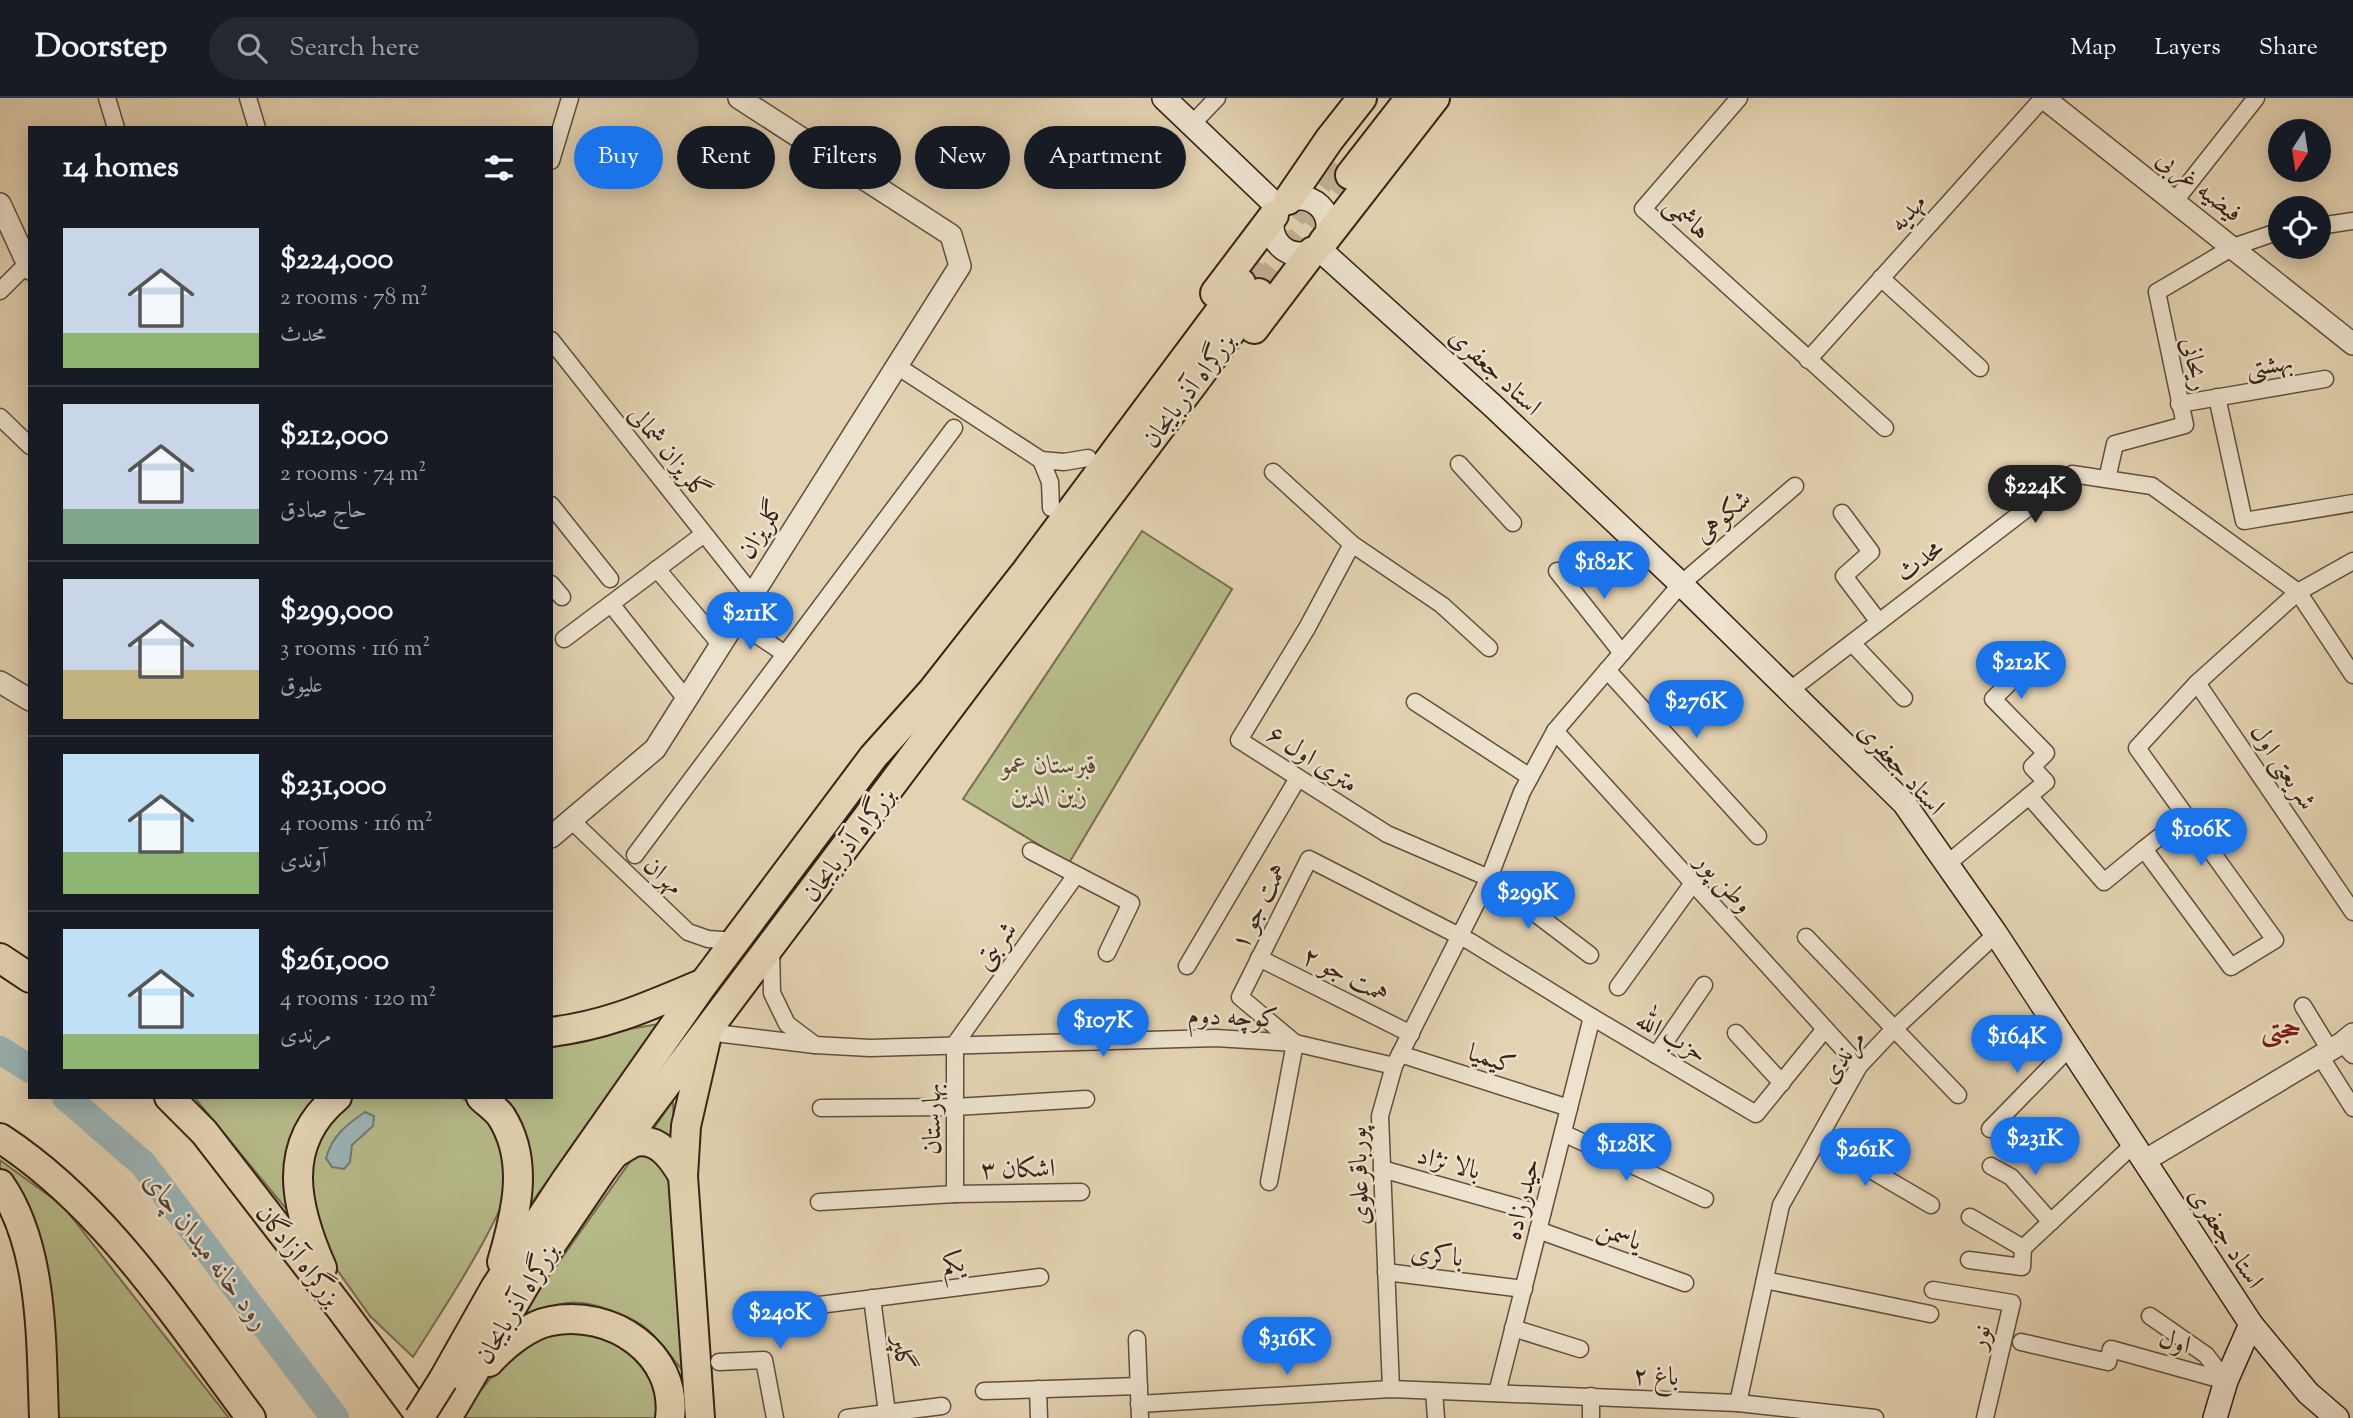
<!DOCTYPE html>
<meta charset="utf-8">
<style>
body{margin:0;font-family:"Sorts Mill Goudy",Amiri,serif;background:#242831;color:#f1f3f6;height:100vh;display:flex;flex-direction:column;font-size:26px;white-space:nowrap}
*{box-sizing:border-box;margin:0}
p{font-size:23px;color:#9ea1a6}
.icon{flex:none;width:38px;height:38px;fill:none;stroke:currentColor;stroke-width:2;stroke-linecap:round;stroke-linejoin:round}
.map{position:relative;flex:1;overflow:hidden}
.details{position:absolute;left:28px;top:28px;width:525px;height:973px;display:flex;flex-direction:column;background:#171b24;border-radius:0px;box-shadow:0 4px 18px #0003}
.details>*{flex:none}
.guide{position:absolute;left:574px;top:28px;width:665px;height:63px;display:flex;gap:14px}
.needle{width:46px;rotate:192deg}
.fabs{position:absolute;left:2268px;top:21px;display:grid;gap:14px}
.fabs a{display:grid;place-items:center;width:63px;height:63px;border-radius:50%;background:#171b24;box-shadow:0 4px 18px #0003;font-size:35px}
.price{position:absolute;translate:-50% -60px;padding:0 16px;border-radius:24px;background:#1a73e8;color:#fff;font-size:23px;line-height:46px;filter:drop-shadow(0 2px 4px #0008)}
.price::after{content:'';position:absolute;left:50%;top:42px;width:21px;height:16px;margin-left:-10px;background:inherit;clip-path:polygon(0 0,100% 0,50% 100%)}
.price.on{background:#222;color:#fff}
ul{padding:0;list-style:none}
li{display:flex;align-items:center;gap:21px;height:175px;padding:0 35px}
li+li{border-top:2px solid #363941}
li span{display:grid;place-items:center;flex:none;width:196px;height:140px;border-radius:0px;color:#555}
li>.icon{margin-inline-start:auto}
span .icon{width:84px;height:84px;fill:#fffc;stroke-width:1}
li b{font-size:30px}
h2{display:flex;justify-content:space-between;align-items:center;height:84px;padding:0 35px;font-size:30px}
.tag{padding:0 24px;border-radius:32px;background:#171b24;box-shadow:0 4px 18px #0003;font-size:24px;line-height:63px}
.tag.on{background:#1a73e8;color:#fff}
header{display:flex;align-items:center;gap:42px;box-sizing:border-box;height:98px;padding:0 35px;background:#171b24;border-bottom:2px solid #363941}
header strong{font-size:33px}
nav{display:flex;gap:38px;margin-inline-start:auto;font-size:24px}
.search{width:490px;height:63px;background:#242831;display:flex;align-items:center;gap:18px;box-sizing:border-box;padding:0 24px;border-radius:38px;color:#9ea1a6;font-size:26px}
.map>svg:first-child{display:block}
.green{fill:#b6bc8a;stroke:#766f50;stroke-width:2}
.water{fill:#9bb5b8;stroke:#737a77;stroke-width:2}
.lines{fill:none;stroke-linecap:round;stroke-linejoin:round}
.river{stroke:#9bb5b8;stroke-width:28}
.trunk-tunnel{stroke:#c1b093;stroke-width:28;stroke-dasharray:28 14;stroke-linecap:butt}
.minor-casing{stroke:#624e3d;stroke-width:19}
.tertiary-casing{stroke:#624e3d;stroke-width:24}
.secondary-casing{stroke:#362216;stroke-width:26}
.trunk-casing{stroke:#362216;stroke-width:32}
.minor{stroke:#ede2cd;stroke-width:16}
.tertiary{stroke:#ede2cd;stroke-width:21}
.secondary{stroke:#ede2cd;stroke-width:23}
.trunk{stroke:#e4d3b2;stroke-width:28}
.trunk-bridge-casing{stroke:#362216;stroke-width:32;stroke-linecap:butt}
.trunk-bridge{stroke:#e4d3b2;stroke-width:28}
.labels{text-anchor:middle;stroke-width:5;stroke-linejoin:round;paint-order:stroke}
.street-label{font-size:26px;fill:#362216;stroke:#ede2cd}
.park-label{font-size:26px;font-style:italic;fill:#564833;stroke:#ede2cd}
.neighbourhood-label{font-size:28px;font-weight:bold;fill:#7a1f14;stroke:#ede2cd}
.water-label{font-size:28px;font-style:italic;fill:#4f473e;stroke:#ede2cd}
</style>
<header>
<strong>Doorstep</strong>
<div class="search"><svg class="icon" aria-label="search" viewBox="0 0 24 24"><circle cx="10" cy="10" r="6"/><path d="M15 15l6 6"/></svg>Search here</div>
<nav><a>Map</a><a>Layers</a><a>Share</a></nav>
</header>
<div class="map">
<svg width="2353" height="1320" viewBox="0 0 2353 1320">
<rect width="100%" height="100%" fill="#e4d3b2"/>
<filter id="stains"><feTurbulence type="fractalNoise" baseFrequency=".00286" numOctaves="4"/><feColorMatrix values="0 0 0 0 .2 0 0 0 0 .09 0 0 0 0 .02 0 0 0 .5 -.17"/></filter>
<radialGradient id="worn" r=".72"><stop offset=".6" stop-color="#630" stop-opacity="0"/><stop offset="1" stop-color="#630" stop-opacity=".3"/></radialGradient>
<g class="green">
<polygon points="1142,433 1232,491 1069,765 963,701"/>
<polygon points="659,926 525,1114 497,999 551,999 551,944"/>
<path d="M194,999h121c-30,44 -34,68 -23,119z"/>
<path d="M354,999h106c35,20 51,64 43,102 -2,11 -10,24 -15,34 -22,43 -50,84 -75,124l-43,-41 -40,-56 -15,-37 -5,-39 3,-40 20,-30z"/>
<path d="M673,1003l10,270c-11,-13 -22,-29 -35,-41 -17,-15 -59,-30 -81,-27 -16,2 -32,8 -47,14z"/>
<polygon points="0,1062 63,1108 229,1320 52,1320 24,1110 0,1070"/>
<path d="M589,1232c25,10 51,24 64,50 5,11 6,26 8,38h-201c26,-34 55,-81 101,-87 9,-1 19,-1 28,-1z"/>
</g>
<path class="water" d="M365,1014l9,4 -1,10 -21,19 -2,17 -6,7 -12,-2 -6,-9c6,-22 21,-34 39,-46z"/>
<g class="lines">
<g class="river">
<polyline points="0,952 30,971"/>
<polyline points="66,999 143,1066 335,1320"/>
</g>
<g class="trunk-tunnel">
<polyline points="1241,185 1334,64"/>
<polyline points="1259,195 1350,77"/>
</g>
<defs>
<g id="minor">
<polyline points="107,0 116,30"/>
<polyline points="248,0 257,30"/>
<polyline points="1739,0 1643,111 1885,330"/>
<polyline points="1192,26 1217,0"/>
<polyline points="551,63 570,0"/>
<polyline points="2174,104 2256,0"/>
<polyline points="2319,128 2353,123"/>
<polyline points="1881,180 1980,270"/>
<polyline points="0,193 27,166"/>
<polyline points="551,242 752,496"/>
<polyline points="1808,262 2043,0"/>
<polyline points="897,268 1041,362"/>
<polyline points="2217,299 2244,423 2353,405"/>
<polyline points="2179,306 2325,281"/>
<polyline points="0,319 30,348"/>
<polyline points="1459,366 1513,425"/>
<polyline points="1273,374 1352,446 1442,507 1489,550"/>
<polyline points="2107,381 2115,346 2185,327 2157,194 2233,149 2280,133"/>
<polyline points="551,407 610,481"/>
<polyline points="1051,410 1050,384 1041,362 1064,364 1088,360"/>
<polyline points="1842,415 1871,454 1844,478 1879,524"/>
<polyline points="1352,446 1307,530 1239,642 1387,736 1489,780 1590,857"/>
<polyline points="657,471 720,546"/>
<polyline points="1557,473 1622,555"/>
<polyline points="551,486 562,499"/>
<polyline points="611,506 686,601"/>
<polyline points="735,522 785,556"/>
<polyline points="564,541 704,436"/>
<polyline points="1852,545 1904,600"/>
<polyline points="1607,572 1758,738"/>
<polyline points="2197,585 2353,814"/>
<polyline points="1789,593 2072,376 2152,388 2298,494 2353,577"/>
<polyline points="1415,604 1530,679"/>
<polyline points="1555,633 1859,968"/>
<polyline points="2029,698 2104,784 2144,751 2231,869 2275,842 2137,650 2197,585 2298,494 2353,463"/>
<polyline points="571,722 688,834 708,841 736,843"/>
<polyline points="2144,751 2186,718"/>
<polyline points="1031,753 1131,805 1107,855"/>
<polyline points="635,757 954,330"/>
<polyline points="1947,766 2046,684 2032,669 2046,655 1993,601 2043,552"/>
<polyline points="1806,839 1958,997"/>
<polyline points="1259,860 1411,936"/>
<polyline points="1187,868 1298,680"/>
<polyline points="1618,889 1693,785"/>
<polyline points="2303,908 2330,952"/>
<polyline points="707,934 815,947 787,926 772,895 771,850"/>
<polyline points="1736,935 1782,985"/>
<polyline points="2342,945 2353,957"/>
<polyline points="815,947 870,950 1216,940 1295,945 1394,968"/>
<polyline points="1400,956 1569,1010"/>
<polyline points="1656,957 1704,887"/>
<polyline points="2320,958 2353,1010"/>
<polyline points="821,1010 955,1009 1086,1001"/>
<polyline points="1990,1031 2070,949"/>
<polyline points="1563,1035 1705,1101"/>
<polyline points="1818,1041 1931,1107"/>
<polyline points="1991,1068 2011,1079 2051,1124"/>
<polyline points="1382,1071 1542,1116"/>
<polyline points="1269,1084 1295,945 1240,899 1309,761 1471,844 1592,919 1756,1016 1825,931"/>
<polyline points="955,1096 955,946 1076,777"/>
<polyline points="819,1104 955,1096 1081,1094"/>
<polyline points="1970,1119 2023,1150 2133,1047"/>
<polyline points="1538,1132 1685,1185"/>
<polyline points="1969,1162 2022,1169 2023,1150"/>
<polyline points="1386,1174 1524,1191"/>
<polyline points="1765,1182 1930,1216"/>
<polyline points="1933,1192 2012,1205 1985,1320"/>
<polyline points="872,1200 887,1315"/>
<polyline points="772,1213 1040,1179"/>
<polyline points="2150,1218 2206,1257 2226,1283"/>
<polyline points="1513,1230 1580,1251"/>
<polyline points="1137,1241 1140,1320"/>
<polyline points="2021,1244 2108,1264 2111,1251 2226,1283"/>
<polyline points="719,1264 764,1262 775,1320"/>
<polyline points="1038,1291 1039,1320"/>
<polyline points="1391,1291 1380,1018 1394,968 1489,780 1522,694 1555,633 1681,486 1795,388"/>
<polyline points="984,1293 1139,1288"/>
<polyline points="1434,1293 1436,1320"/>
<polyline points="1497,1295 1592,919"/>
<polyline points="1738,1305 1781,1107 1859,968 1893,932 1996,836"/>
<polyline points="1139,1306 1391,1291 1738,1305 1875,1320"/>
<polyline points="847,1320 942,1308"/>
<polyline points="1591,1320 1591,1298"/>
</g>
<g id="tertiary">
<polyline points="2044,0 2353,246"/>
<polyline points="0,106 30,171"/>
<polyline points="0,584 30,602"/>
<polyline points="551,739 655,651 960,168 951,137 739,0"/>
<polyline points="2144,1063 2342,945 2353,936"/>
</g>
<g id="secondary">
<polyline points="1164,0 1279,110"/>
<circle cx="1300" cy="128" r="28"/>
<polyline points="1318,150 1493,308 1681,486 1904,705 1996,836 2251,1226 2308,1295 2337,1320"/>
<polyline points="2215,1320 2226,1283 2251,1226"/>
</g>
<g id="trunk">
<polyline points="1350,77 1410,0"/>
<polyline points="1288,102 1329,42 1362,0"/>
<polyline points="1323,144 1435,0"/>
<polyline points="1215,195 1274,117"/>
<polyline points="1254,231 1313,153"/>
<polyline points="0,860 30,880"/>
<path d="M551,934c58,-7 100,-27 153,-49"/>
<polyline points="169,999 204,1034 341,1211 422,1320"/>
<path d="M481,999c6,6 15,12 20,19 29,45 15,98 1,146"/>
<path d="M0,1040c106,69 176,180 251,280"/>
<path d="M615,1055c6,-3 14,-9 20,-11 24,-5 38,17 48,34"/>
<path d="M0,1086c44,63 41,160 44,234"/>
<path d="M322,1170c-26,-59 -43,-123 15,-171"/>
<path d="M489,1264c15,-17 40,-37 62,-41 60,-12 127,32 119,97"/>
<polyline points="443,1282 495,1190 566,1082 704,885 873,659 933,592 1024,476 1241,185"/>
<polyline points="447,1320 532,1175 602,1072 1202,274 1259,195"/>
<polyline points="700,1320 683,1078 686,1028 706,941"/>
</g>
</defs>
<use href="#minor" class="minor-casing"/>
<use href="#tertiary" class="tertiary-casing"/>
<use href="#secondary" class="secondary-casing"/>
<use href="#trunk" class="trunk-casing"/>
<use href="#minor" class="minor"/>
<use href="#tertiary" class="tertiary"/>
<use href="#secondary" class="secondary"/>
<use href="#trunk" class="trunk"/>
<defs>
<polyline id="trunk-bridge" points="419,1320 443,1282"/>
</defs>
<use href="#trunk-bridge" class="trunk-bridge-casing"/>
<use href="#trunk-bridge" class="trunk-bridge"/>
</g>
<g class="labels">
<g class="street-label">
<text transform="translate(2200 87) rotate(38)" y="9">فیضیه غربی</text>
<text transform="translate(1907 114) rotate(-48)" y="9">مهدیه</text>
<text transform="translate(1688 119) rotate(42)" y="9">هاشمی</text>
<text transform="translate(2196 266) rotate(78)" y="9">ریحانی</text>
<text transform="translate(2269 266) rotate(-9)" y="9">بهشتی</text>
<text transform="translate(1496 273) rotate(43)" y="9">استاد جعفری</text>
<text transform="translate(1188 292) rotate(-53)" y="9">بزرگراه آذربایجان</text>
<text transform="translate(670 354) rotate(51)" y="9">گلریزان شمالی</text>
<text transform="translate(1722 418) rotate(-41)" y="9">شکوهی</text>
<text transform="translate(760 431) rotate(-58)" y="9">گلریزان</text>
<text transform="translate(1919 462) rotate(-38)" y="9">محدث</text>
<text transform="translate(1313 660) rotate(33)" y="9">۶ متری اول</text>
<text transform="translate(2284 668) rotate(56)" y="9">شریعتی اول</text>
<text transform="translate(1902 670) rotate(48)" y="9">استاد جعفری</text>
<text transform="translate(848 746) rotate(-53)" y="9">بزرگراه آذربایجان</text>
<text transform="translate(664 777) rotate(43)" y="9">مهران</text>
<text transform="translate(1725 784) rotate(48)" y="9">وطن پور</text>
<text transform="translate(1258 808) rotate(-63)" y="9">همت جو ۱</text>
<text transform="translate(995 847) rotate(-54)" y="9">شربتی</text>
<text transform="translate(1346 876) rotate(27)" y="9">همت جو ۲</text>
<text transform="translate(1233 918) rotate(2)" y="9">کوچه دوم</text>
<text transform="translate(1672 938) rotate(30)" y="9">حزب الله</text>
<text transform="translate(1842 958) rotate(-54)" y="9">مرندی</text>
<text transform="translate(1492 960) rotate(18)" y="9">کیمیا</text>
<text transform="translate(931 1021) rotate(-90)" y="9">بهارستان</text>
<text transform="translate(1449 1064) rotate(15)" y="9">بالا نژاد</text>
<text transform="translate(1018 1070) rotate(-1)" y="9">اشکان ۳</text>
<text transform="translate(1358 1078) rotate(-92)" y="9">پورباقرعلوی</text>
<text transform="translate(1521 1101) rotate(-76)" y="9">حیدرزاده</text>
<text transform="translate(1620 1136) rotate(20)" y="9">یاسمن</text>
<text transform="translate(2227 1139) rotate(57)" y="9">استاد جعفری</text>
<text transform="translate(1437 1156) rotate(7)" y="9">باکری</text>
<text transform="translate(299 1157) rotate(52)" y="9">بزرگراه آزادگان</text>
<text transform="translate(953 1165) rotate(-7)" y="9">یکم</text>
<text transform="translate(516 1205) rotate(-59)" y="9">بزرگراه آذربایجان</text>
<text transform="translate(1979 1239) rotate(-77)" y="9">نور</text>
<text transform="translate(2175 1243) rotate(16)" y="9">اول</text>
<text transform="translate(904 1255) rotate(83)" y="9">گلپر</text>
<text transform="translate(1656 1277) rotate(2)" y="9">باغ ۲</text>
</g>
<g class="park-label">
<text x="1049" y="675">قبرستان عمو<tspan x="1049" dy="30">زین الدین</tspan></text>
</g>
<g class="neighbourhood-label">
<text x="2281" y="940">حجتی</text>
</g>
<g class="water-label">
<text transform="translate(208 1152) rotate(53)" y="10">رود خانه میدان چای</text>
</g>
</g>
<rect width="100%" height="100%" filter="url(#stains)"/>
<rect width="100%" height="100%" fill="url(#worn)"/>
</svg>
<div class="fabs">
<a><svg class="needle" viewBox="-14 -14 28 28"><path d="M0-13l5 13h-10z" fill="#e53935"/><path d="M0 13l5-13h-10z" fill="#9ea1a6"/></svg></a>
<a><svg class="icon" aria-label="locate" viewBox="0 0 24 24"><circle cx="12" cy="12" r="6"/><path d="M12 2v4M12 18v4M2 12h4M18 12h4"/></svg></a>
</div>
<b class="price on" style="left:2035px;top:427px">$224K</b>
<b class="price" style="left:1604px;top:503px">$182K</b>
<b class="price" style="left:750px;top:554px">$211K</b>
<b class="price" style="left:2021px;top:603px">$212K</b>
<b class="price" style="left:1696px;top:642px">$276K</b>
<b class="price" style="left:2201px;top:770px">$106K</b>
<b class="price" style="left:1528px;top:833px">$299K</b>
<b class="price" style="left:1103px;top:961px">$107K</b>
<b class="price" style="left:2017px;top:977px">$164K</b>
<b class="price" style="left:2035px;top:1079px">$231K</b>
<b class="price" style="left:1626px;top:1085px">$128K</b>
<b class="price" style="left:1865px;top:1090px">$261K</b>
<b class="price" style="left:780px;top:1253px">$240K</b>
<b class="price" style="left:1287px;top:1279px">$316K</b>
<div class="guide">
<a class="tag on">Buy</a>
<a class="tag">Rent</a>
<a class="tag">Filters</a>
<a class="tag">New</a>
<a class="tag">Apartment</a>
</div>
<section class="details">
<h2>14 homes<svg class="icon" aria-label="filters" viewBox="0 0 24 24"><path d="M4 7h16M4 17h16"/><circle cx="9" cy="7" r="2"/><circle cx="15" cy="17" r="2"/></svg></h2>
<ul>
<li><span style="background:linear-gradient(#c9d6e8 75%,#8fb573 0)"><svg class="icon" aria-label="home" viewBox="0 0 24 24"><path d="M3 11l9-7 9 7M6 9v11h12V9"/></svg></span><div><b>$224,000</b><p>2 rooms · 78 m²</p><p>محدث</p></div></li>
<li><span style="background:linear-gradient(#c9d6e8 75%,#7fa58c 0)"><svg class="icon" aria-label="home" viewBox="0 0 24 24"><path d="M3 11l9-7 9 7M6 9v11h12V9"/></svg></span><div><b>$212,000</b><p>2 rooms · 74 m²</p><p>حاج صادق</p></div></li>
<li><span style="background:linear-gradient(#c9d6e8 65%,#c2b280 0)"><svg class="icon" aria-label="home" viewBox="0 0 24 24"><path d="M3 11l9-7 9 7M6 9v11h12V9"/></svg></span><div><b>$299,000</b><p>3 rooms · 116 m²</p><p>علیوق</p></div></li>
<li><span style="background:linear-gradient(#bfe0f5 70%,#8fb573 0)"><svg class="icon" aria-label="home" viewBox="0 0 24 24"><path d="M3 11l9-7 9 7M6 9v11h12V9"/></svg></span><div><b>$231,000</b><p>4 rooms · 116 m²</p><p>آوندی</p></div></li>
<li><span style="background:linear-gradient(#bfe0f5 75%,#8fb573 0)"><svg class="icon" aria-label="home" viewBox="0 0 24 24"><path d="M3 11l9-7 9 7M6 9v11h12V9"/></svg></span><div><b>$261,000</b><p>4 rooms · 120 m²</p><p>مرندی</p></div></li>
</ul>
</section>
</div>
